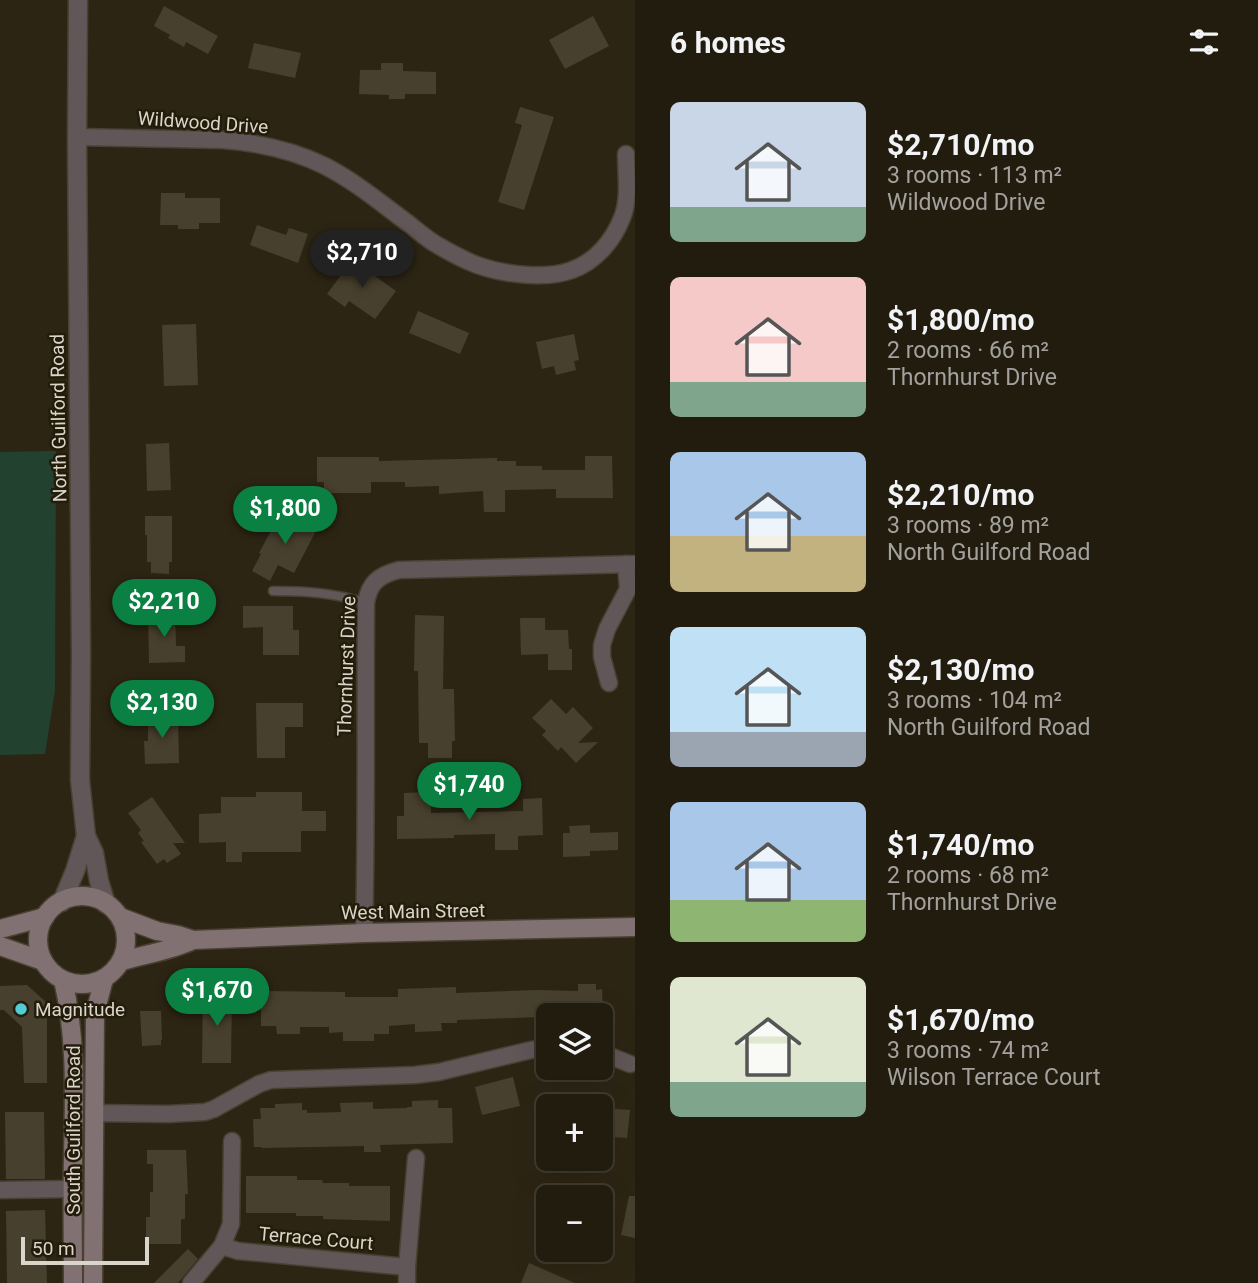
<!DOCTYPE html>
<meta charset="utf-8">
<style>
body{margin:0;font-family:Roboto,sans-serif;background:#2e291d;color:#f1f3f6;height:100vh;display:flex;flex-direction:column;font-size:26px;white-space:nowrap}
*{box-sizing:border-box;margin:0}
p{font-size:23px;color:#a2a19e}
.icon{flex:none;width:38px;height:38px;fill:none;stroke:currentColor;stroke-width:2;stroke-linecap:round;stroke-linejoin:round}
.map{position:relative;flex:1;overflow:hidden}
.drawer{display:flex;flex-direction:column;background:#221c0f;width:623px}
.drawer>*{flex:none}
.fabs{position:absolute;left:536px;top:1003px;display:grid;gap:14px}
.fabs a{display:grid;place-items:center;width:77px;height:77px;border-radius:10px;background:#221c0f;box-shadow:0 7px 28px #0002,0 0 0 2px #3f3a2f;font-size:35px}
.scale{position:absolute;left:21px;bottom:18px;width:128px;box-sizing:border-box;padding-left:7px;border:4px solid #dad5ca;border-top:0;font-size:19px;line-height:24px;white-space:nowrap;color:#dad5ca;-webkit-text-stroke:5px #231c0a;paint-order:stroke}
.price{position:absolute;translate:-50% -60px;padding:0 16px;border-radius:24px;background:#0b8043;color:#fff;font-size:23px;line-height:46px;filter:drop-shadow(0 2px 4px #0008)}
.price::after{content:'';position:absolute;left:50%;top:42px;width:21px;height:16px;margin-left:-10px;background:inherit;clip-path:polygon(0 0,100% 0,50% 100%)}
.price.selected{background:#222;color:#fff}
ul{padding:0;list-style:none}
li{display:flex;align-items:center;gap:21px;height:175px;padding:0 35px}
li span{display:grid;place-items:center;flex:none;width:196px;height:140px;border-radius:10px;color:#555}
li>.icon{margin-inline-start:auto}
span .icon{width:84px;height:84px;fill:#fffc;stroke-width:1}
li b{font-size:30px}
h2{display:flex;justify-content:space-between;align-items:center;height:84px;padding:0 35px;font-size:30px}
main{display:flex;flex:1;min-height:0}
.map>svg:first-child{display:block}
.green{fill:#22422f}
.building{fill:#48402e}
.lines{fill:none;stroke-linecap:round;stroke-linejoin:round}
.service-casing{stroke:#494131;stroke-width:11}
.minor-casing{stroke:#494131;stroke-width:19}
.tertiary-casing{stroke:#494131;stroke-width:21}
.secondary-casing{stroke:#494131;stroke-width:21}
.service{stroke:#615658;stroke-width:8}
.minor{stroke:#615658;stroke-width:16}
.tertiary{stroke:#615658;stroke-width:18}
.secondary{stroke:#827173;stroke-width:18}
.poi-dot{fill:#52ccd5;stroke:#231c0a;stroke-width:2.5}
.labels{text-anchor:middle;stroke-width:5;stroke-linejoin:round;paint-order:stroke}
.street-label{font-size:19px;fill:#dad5ca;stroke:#231c0a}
.poi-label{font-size:19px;fill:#dad5ca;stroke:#231c0a;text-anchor:start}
</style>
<main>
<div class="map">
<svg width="635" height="1283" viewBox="0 0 635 1283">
<rect width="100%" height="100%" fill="#2d2514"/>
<polygon class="green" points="56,451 55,690 45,754 0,755 0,452"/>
<g class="building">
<polygon points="164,6 218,36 208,54 186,42 184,47 168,38 170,35 154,26"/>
<polygon points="593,16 609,46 565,69 549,40"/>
<polygon points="254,43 301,53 295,78 248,68"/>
<polygon points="381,63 403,63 403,71 436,72 436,94 405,94 405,99 389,99 389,95 359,94 360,70 381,70"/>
<polygon points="520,107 554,117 524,210 498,202 522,125 515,123"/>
<polygon points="161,193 185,193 185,198 220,198 220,223 199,223 199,229 178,229 178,225 160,225"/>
<polygon points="257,225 286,235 289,228 308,234 298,263 250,245"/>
<polygon points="352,260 396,291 375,319 349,301 345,307 327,294"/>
<polygon points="418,311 469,333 460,354 409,333"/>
<polygon points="196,324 198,385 164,386 162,325"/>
<polygon points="574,334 579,360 574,361 576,370 556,375 554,366 542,369 536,342"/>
<polygon points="169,443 171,490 147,491 146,444"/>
<polygon points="585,456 612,456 613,498 556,498 556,489 505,490 505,512 484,512 483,491 439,494 439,486 405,487 405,482 371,482 371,493 324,493 324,482 317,482 317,457 379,457 379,461 497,458 497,461 516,461 516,466 542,466 542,470 585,470"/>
<polygon points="286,511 318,527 294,573 278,565 270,581 252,571 261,554 259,553 272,529 275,531"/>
<polygon points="145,516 172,516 172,562 169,562 169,574 151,573 151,562 147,562 147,535 145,535"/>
<polygon points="243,606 293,606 293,630 299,630 299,655 263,655 263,627 243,628"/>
<polygon points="175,612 176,646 185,646 185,662 149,663 148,613"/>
<polygon points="415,615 444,616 443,689 454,689 455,741 452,741 452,758 428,758 428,743 419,743 418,671 414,671"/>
<polygon points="520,618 545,618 545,630 568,630 569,649 572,649 572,670 548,670 548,654 521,655"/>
<polygon points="551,699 566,714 573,707 593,728 578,743 598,742 576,763 561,747 558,751 542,735 546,731 532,718"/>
<polygon points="256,703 303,703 303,727 285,727 285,758 257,758"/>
<polygon points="148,716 178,716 179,763 145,764 144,741 148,741"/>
<polygon points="256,792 302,792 302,811 326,811 326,831 301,831 301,852 242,852 242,862 226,862 226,842 199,843 199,814 221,813 221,797 256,797"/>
<polygon points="431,792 431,813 523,811 523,799 542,798 543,835 518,836 518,850 495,850 495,834 454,835 454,838 397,839 397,816 404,816 404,793"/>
<polygon points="152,797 185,843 173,843 181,854 167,863 164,859 157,864 141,842 144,841 138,833 141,830 128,813"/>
<polygon points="590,825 590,833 618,832 618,850 590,851 590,856 563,857 563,833 570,833 569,826"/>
<polygon points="578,984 596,984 596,990 602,989 603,1015 539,1015 539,1017 457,1020 457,1023 441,1023 442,1031 415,1032 415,1024 389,1026 389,1034 374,1034 374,1041 343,1041 343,1032 329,1033 329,1027 300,1027 300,1034 277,1034 276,1026 261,1026 261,991 345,992 345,997 398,997 398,989 456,987 456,993 538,990 578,991"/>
<polygon points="27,985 47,1003 47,1083 24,1083 22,1027 4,1010 0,1010 0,986"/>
<polygon points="203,993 232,993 231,1063 202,1063"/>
<polygon points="140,1011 161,1011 162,1040 161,1040 161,1045 142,1046"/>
<polygon points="513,1077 520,1106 482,1115 475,1087"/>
<polygon points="438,1100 438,1108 452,1108 453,1143 380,1145 381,1152 364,1152 364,1146 262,1148 262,1147 254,1147 253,1119 261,1119 260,1108 275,1108 275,1104 302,1103 302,1110 307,1110 307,1113 341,1112 340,1103 373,1102 373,1109 407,1108 407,1107 412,1107 412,1101"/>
<polygon points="600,1108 630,1110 627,1138 600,1136"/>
<polygon points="5,1112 44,1112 45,1179 6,1179"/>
<polygon points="147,1150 186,1150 188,1194 185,1194 185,1219 181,1219 181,1244 146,1244 146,1217 150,1217 150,1192 153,1192 153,1164 147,1164"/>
<polygon points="246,1176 297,1176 297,1180 322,1180 323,1183 349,1183 349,1186 390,1186 390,1221 323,1219 323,1216 296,1216 296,1213 246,1213"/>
<polygon points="629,1196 635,1196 635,1238 621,1235"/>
<polygon points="45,1210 47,1283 7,1283 6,1211"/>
<polygon points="188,1249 198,1259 178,1283 154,1283"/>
<polygon points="529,1263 575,1283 521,1283"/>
</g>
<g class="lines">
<defs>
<path id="service" d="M273,591c33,0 62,2 93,12"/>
<g id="minor">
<path d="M77,137l146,3c36,3 70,10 102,26 31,16 57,38 84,58 9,7 19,16 30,22 12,7 25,14 38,19 25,9 69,15 95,5 23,-8 41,-29 50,-52 8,-19 4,-44 4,-64"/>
<polyline points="609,683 602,657 602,645 607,629 628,589 626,564"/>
<path d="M364,933c3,-110 1,-220 2,-330 3,-20 13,-28 33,-33l236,-6"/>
<polyline points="600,1052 630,1064"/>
<polyline points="93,1113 168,1114 205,1112 214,1109 259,1084 271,1080 415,1075 439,1072 531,1050 548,1048"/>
<polyline points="0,1190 72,1189"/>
<polyline points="222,1246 238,1251 407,1267"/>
<polyline points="191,1283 222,1246 231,1224 232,1141"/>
<polyline points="407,1283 407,1267 416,1158"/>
</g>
<g id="tertiary">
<polyline points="78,0 77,137 81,656 80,780 86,836 94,853 99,881 106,904"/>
<polyline points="62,902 75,871 86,836"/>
</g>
<g id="secondary">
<circle cx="82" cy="940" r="44"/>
<polyline points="120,917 157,931 178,935 193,940 364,933 635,927"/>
<polyline points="0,929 45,917"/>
<polyline points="0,946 43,961"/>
<path d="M122,961c23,-7 49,-10 71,-21"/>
<path d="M63,980c14,59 11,118 10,178 -1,42 0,83 0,125"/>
<polyline points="93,1283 95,1013 104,979"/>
</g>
</defs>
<use href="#service" class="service-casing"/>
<use href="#minor" class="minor-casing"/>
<use href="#tertiary" class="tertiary-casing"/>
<use href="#secondary" class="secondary-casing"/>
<use href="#service" class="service"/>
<use href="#minor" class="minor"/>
<use href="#tertiary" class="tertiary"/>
<use href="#secondary" class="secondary"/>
</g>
<circle class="poi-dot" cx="21" cy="1009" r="7"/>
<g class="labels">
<g class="street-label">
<text transform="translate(203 122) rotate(4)" y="7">Wildwood Drive</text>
<text transform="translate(58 418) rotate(-91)" y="7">North Guilford Road</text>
<text transform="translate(346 666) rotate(-88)" y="7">Thornhurst Drive</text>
<text transform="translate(413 911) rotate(-1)" y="7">West Main Street</text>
<text transform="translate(73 1130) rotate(-90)" y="7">South Guilford Road</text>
<text transform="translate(316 1238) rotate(5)" y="7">Terrace Court</text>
</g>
<g class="poi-label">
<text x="35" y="1016">Magnitude</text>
</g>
</g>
</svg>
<div class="fabs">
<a><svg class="icon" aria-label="layers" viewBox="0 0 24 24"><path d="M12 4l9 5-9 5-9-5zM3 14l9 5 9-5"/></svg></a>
<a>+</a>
<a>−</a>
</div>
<div class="scale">50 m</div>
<b class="price selected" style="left:362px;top:290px">$2,710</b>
<b class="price" style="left:285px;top:546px">$1,800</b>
<b class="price" style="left:164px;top:639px">$2,210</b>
<b class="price" style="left:162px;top:740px">$2,130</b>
<b class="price" style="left:469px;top:822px">$1,740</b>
<b class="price" style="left:217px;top:1028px">$1,670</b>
</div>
<section class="drawer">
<h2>6 homes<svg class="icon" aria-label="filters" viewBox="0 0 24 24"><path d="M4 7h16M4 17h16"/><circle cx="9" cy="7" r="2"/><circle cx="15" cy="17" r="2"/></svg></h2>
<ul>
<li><span style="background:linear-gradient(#c9d6e8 75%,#7fa58c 0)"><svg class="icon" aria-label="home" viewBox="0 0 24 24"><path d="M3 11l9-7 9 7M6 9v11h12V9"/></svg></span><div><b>$2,710/mo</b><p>3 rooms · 113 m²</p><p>Wildwood Drive</p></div></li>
<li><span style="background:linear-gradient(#f6c9c9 75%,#7fa58c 0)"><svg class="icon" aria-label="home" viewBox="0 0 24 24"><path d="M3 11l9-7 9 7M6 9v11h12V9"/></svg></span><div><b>$1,800/mo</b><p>2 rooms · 66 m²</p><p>Thornhurst Drive</p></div></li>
<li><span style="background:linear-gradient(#a9c7e8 60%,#c2b280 0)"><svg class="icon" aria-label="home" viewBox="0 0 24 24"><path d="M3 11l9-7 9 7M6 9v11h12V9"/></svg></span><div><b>$2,210/mo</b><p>3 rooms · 89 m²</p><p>North Guilford Road</p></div></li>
<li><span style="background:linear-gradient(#bfe0f5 75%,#9aa5b1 0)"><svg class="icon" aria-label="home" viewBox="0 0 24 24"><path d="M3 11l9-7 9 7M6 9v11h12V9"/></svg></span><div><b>$2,130/mo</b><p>3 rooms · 104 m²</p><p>North Guilford Road</p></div></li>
<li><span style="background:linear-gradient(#a9c7e8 70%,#8fb573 0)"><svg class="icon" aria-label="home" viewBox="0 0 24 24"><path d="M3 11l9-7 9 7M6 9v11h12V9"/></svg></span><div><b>$1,740/mo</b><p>2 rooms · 68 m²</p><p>Thornhurst Drive</p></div></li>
<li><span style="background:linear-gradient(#dfe7d0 75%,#7fa58c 0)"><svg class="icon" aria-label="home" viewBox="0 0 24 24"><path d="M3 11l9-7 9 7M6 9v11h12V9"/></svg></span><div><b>$1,670/mo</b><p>3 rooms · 74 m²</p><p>Wilson Terrace Court</p></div></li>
</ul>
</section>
</main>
